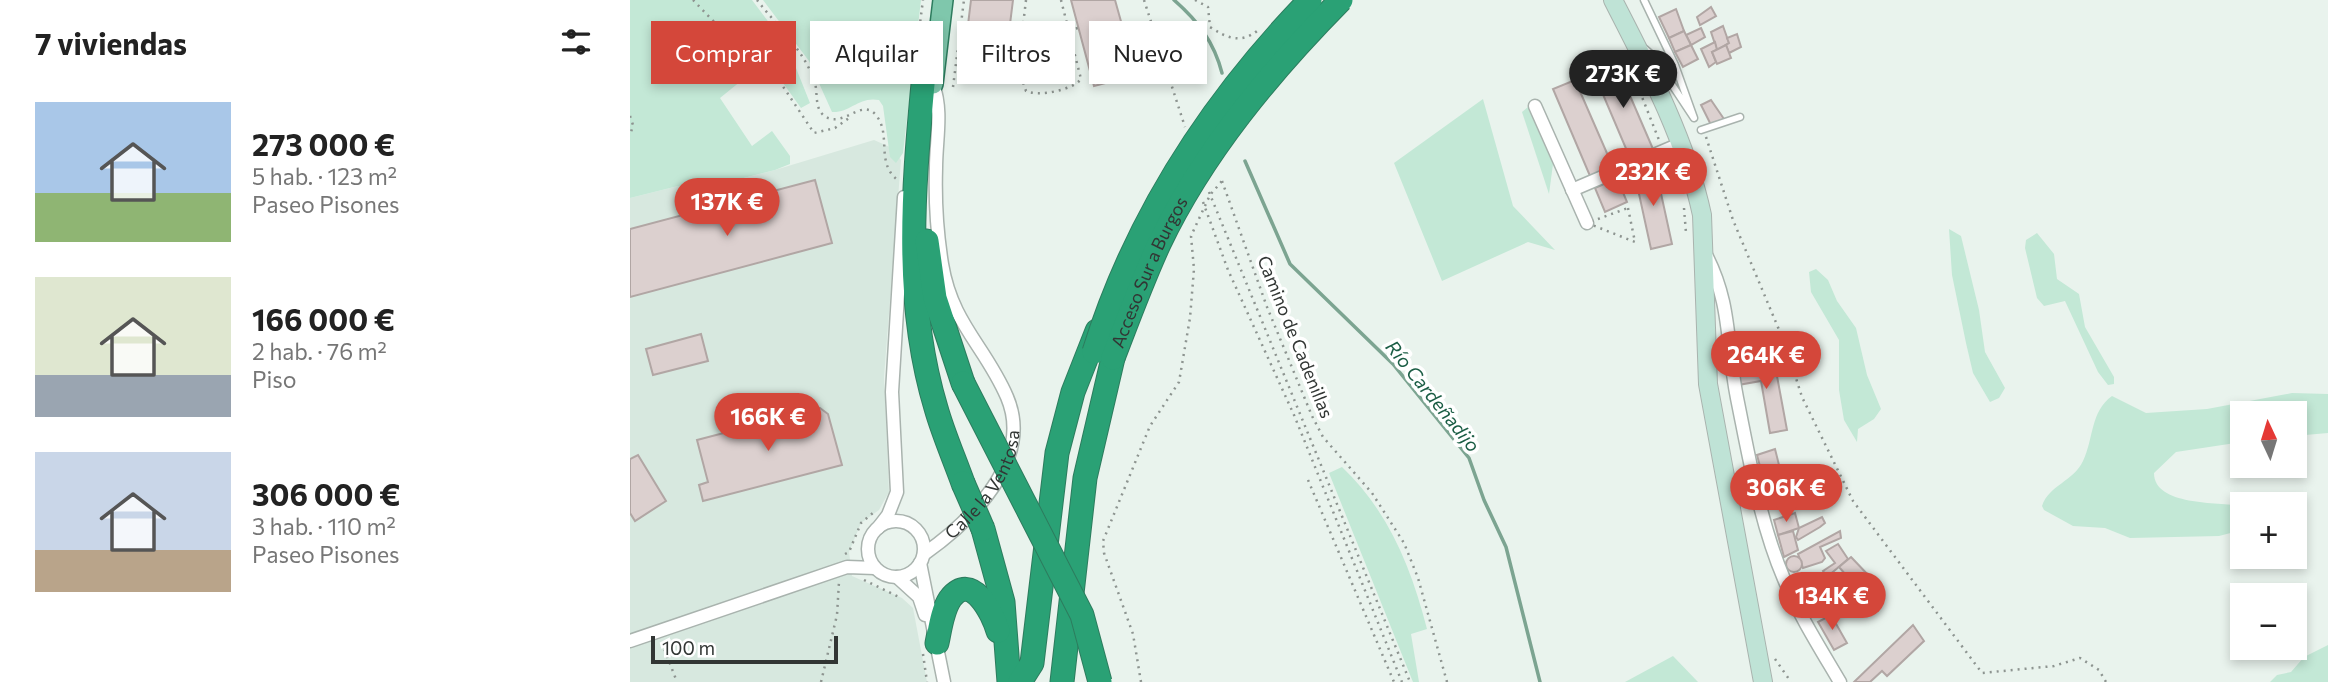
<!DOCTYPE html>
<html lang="es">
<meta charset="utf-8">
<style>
body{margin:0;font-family:Commissioner,sans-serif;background:#f6f6f6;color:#222;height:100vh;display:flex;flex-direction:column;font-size:26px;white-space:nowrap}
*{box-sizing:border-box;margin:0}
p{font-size:23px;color:#767676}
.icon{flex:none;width:38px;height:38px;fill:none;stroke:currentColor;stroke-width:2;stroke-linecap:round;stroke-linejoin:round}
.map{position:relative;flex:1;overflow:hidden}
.details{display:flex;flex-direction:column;background:#fff;width:630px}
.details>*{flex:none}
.top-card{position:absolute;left:21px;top:21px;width:665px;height:63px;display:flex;gap:14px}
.needle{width:46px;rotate:356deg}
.tools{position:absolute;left:1600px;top:401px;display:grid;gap:14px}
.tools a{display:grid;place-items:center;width:77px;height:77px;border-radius:0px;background:#fff;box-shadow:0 4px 10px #0003;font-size:35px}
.scale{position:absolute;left:21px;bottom:18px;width:187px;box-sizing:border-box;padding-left:7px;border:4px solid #323634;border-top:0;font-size:19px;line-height:24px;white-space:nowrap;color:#323634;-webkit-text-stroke:5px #fff;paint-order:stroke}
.price{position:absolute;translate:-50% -60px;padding:0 16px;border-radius:24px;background:#d4473a;color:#fff;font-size:23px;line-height:46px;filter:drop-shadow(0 2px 4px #0008)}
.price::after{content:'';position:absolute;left:50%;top:42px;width:21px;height:16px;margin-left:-10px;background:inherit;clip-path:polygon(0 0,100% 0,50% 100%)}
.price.selected{background:#222;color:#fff}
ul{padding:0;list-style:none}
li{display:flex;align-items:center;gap:21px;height:175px;padding:0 35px}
li span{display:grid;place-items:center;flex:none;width:196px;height:140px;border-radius:0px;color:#555}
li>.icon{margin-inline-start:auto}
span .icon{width:84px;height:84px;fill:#fffc;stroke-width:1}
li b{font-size:30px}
h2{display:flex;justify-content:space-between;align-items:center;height:84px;padding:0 35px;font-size:30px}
.tag{padding:0 24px;border-radius:0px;background:#fff;box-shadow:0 4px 10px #0003;font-size:24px;line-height:63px}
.tag.selected{background:#d4473a;color:#fff}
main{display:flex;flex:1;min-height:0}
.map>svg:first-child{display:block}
.built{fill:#d7e8df}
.green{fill:#c3e8d6}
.water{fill:#9bd3b9;stroke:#7ca491;stroke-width:2}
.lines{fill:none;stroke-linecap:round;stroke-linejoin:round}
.stream{stroke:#7ca491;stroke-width:3.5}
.building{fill:#dcd0cf;stroke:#b1a6a4;stroke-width:2}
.lane-casing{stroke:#a9b3ae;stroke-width:9}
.street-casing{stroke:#a9b3ae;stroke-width:15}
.secondary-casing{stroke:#a9b3ae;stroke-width:20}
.primary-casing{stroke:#2d7c5e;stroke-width:22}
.highway-casing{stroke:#2d7c5e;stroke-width:25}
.path{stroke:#8d9490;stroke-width:2.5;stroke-dasharray:2 5;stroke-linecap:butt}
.lane{stroke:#fff;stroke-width:6}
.street{stroke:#fff;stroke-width:12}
.secondary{stroke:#bfe3d6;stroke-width:18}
.primary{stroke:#7fc7ac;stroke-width:19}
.highway{stroke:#2aa175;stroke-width:23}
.highway-bridge-casing{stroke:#2d7c5e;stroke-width:25;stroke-linecap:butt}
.highway-bridge{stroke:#2aa175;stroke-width:23}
.labels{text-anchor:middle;stroke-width:7;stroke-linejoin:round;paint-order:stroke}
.street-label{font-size:18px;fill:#323634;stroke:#fff}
.water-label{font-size:19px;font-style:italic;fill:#1a5d44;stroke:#fff}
</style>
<main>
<section class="details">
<h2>7 viviendas<svg class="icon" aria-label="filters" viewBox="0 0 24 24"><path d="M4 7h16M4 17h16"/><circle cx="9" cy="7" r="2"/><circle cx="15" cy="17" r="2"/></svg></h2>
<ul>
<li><span style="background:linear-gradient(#a9c7e8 65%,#8fb573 0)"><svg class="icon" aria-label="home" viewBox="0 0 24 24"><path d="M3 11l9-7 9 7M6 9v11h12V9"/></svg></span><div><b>273 000 €</b><p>5 hab. · 123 m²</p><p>Paseo Pisones</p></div></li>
<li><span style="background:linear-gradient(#dfe7d0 70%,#9aa5b1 0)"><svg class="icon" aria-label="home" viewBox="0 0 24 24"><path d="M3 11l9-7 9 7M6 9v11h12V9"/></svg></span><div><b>166 000 €</b><p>2 hab. · 76 m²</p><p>Piso</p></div></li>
<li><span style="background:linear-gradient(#c9d6e8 70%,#b9a48a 0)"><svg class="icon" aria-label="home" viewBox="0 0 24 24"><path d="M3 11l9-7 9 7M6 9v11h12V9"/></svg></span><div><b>306 000 €</b><p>3 hab. · 110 m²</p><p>Paseo Pisones</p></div></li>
</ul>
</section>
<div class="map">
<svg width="1698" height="682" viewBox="0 0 1698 682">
<rect width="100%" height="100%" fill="#e9f3ed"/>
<polygon class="built" points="244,140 262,148 271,160 254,377 259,492 249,510 231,523 219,552 222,576 272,598 283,608 297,682 0,682 0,198 48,186 60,192 145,170"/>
<g class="green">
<polygon points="0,0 122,0 158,48 180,103 171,108 122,40 95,59 111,81 90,98 122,146 142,131 160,156 160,164 145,170 59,192 48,186 0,198"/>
<path d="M133,0h158l-18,153 -7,10 -6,-6 -7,-51 -4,-6c-20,-4 -29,13 -47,12l-23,-51z"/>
<polygon points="853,99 883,206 925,250 898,242 812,281 764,163"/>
<polygon points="898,107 923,164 919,194 892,112"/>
<polygon points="1319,229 1331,236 1349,310 1355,352 1375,388 1369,398 1360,402 1343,373 1336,343 1322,275"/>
<polygon points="1407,233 1424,254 1427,279 1449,294 1455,327 1484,377 1484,384 1478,385 1468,372 1435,301 1414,306 1407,298 1395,248 1396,240"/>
<polygon points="1186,269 1198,280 1207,301 1226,328 1237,375 1251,409 1244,419 1228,429 1227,442 1214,420 1209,390 1209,340 1181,292 1179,272"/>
<path d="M1662,393l36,1v39l-34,3v-23h-52v29l-66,10 -22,21c0,33 64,29 88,33v24l-23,6 -89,2 -25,-10 -32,-2 -29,-16 -2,-4c7,-21 32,-25 41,-45 11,-23 7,-49 29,-65l34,17 61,-4z"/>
<path d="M712,467c47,45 69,100 85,162l-16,5 8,48h-6l-84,-209z"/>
<polygon points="1698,645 1698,682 1640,682 1647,675 1661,672 1674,657"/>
<polygon points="1043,656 1068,682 995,682"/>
</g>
<polygon class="water" points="412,40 429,71 416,79 399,48"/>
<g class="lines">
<g class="stream">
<path d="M544,0c24,21 40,42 48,73"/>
<polyline points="615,161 660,264 763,364 839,458 854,500 876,547 910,682"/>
</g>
</g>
<g class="building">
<polygon points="341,0 383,0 374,72 333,66"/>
<polygon points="441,0 485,0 506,75 464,86"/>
<polygon points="1081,7 1086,16 1070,25 1067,17"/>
<polygon points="1046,9 1054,31 1039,38 1029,17"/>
<polygon points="1093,26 1099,43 1087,50 1081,32"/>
<polygon points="1071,28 1075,37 1061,45 1056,35"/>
<polygon points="1054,31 1061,45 1045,52 1039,38"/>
<polygon points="1107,34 1111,47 1099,53 1096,45 1099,43 1097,38"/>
<polygon points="1085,42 1087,50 1082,52 1086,62 1079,67 1071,49"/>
<polygon points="1061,45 1068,59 1053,67 1045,52"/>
<polygon points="1096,45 1101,58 1087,64 1082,52"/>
<polygon points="985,61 1023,149 1000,158 963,71"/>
<polygon points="945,80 983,167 960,176 923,89"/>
<polygon points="1081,100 1094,119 1081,125 1071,105"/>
<polygon points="1025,166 1042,244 1021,249 1004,171"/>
<polygon points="987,178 997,202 975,212 965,188"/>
<polygon points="185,180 202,243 0,297 0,229"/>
<polygon points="71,334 78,361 23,375 16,349"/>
<polygon points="1144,360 1157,430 1140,433 1131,381 1108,385 1105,368"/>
<polygon points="190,408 198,414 212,465 73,501 69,485 78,482 67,440"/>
<polygon points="1145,449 1154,485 1165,480 1170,493 1140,505 1127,455"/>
<polygon points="8,455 36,501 5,521 0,513 0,459"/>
<polygon points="1165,513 1169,528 1148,535 1144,520"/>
<polygon points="1192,517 1195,523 1190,527 1168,540 1166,537 1169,528"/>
<polygon points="1163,531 1168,550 1154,557 1148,535"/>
<polygon points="1210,531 1211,538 1190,547 1195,558 1192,562 1173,568 1168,554"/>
<polygon points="1208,544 1218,559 1197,577 1193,571 1205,563 1196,551"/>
<circle cx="1164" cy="564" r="8"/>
<polygon points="1221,557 1241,578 1232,586 1226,579 1201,601 1194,603 1190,597 1192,593 1209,577 1211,580 1216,575 1209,567"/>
<polygon points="1201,615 1217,643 1204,650 1188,622"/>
<polygon points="1283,625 1294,641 1257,676 1252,671 1240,682 1224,682"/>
</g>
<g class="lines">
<defs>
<g id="lane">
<polyline points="1014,0 1045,65 1064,118 1023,56 1015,49"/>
<polyline points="1071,130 1110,117"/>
</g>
<g id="street">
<polyline points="905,106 957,223"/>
<polyline points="942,190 1050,144"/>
<path d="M1075,253c27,51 21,90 32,145 12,59 23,125 47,181 15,36 36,69 56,103"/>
<circle cx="266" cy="549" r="28"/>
<polyline points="248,528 258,515 267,492 262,392 274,197"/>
<path id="s1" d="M294,554c47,-33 110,-94 83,-157 -22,-51 -55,-73 -65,-133 -5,-31 -7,-65 -6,-96 0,-28 7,-57 -3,-84"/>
<polyline points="290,563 314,682"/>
<polyline points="267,577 289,597 295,615"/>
<polyline points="0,641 217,567 245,568"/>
</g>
<path id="secondary" d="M983,0c35,68 73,140 89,215l6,169 55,298"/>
<polyline id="primary" points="303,84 313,0"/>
<g id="highway">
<path d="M293,84c-10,108 -19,218 13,324 7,25 18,50 27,75"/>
<polyline points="297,241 305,298 333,383"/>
<polyline points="353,529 373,602 379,682"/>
<path d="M307,643c3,-14 5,-32 13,-44 22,-29 43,15 48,32"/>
<polyline points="390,682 402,663 427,453 443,392 467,331"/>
<polyline points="432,682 455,478 483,358"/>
</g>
</defs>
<use href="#lane" class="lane-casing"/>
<use href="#street" class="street-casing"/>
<use href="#secondary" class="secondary-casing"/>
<use href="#primary" class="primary-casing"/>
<use href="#highway" class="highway-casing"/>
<g class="path">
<polyline points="63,0 90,28 115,46 144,73 184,133 205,128 219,118"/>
<path d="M127,0c20,26 48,51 58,83 3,11 -1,27 11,34 18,10 35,-18 49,-3 18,20 -1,49 24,67"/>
<path d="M396,0l-8,68 8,23c12,6 47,-1 55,-12l-20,-79"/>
<polyline points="514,0 555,127"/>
<path d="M565,0l13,7 2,20c17,11 30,17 47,4"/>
<polyline points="439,30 448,28"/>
<polyline points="391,46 398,47 437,23"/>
<polyline points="997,59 1029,140"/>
<polyline points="284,70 293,0"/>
<polyline points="323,87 334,0"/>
<polyline points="0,116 3,125 0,136"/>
<polyline points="1076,137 1103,220 1155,344 1172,397 1223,501 1352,673 1424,666 1450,658 1469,670 1476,682"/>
<polyline points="592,181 637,307 682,416 693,437 742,493 774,543 788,578 817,682"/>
<polyline points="579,192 780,682"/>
<polyline points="573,202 598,270 664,415 772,682"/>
<polygon points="998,208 1005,242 957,223"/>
<polyline points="1054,208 1056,233"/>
<polyline points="678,480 764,682"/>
<polyline points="215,554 219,552 231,523 244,512"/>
<polyline points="234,580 269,597"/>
<polyline points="32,643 47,682"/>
<polyline points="293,654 297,682"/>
<polyline points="1145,659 1161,682"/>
<polyline points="191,682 207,615 209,582"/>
<polyline points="511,682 503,634 474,553 473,541 520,426 549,382 560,318 564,269 561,236 580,195 592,181"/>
</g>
<use href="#lane" class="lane"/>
<use href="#street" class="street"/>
<use href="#secondary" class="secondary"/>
<use href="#primary" class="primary"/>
<use href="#highway" class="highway"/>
<defs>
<g id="highway-bridge">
<path d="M464,352c42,-135 118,-251 216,-352"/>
<path id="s2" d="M483,358c15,-39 29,-77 46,-114 44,-92 111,-172 182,-244"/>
<polyline points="333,383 452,615 470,682"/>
<polyline points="333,483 353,529"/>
</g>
</defs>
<use href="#highway-bridge" class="highway-bridge-casing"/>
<use href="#highway-bridge" class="highway-bridge"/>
</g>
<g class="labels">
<g class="street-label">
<text dy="6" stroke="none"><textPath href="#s2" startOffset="93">Acceso Sur a Burgos</textPath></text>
<text transform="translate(665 337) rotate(68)" y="6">Camino de Cadenillas</text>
<text dy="6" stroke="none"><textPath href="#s1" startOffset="94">Calle la Ventosa</textPath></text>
</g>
<g class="water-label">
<text transform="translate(803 396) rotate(51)" y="7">Río Cardeñadijo</text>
</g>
</g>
</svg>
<div class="tools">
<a><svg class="needle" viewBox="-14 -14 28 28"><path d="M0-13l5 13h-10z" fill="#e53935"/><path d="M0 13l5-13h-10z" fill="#767676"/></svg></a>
<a>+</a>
<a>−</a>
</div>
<div class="scale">100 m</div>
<b class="price selected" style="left:993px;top:110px">273K €</b>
<b class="price" style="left:1023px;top:208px">232K €</b>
<b class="price" style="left:97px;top:238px">137K €</b>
<b class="price" style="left:1136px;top:391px">264K €</b>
<b class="price" style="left:138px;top:453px">166K €</b>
<b class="price" style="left:1156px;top:524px">306K €</b>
<b class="price" style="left:1202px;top:632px">134K €</b>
<div class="top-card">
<a class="tag selected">Comprar</a>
<a class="tag">Alquilar</a>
<a class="tag">Filtros</a>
<a class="tag">Nuevo</a>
</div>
</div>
</main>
